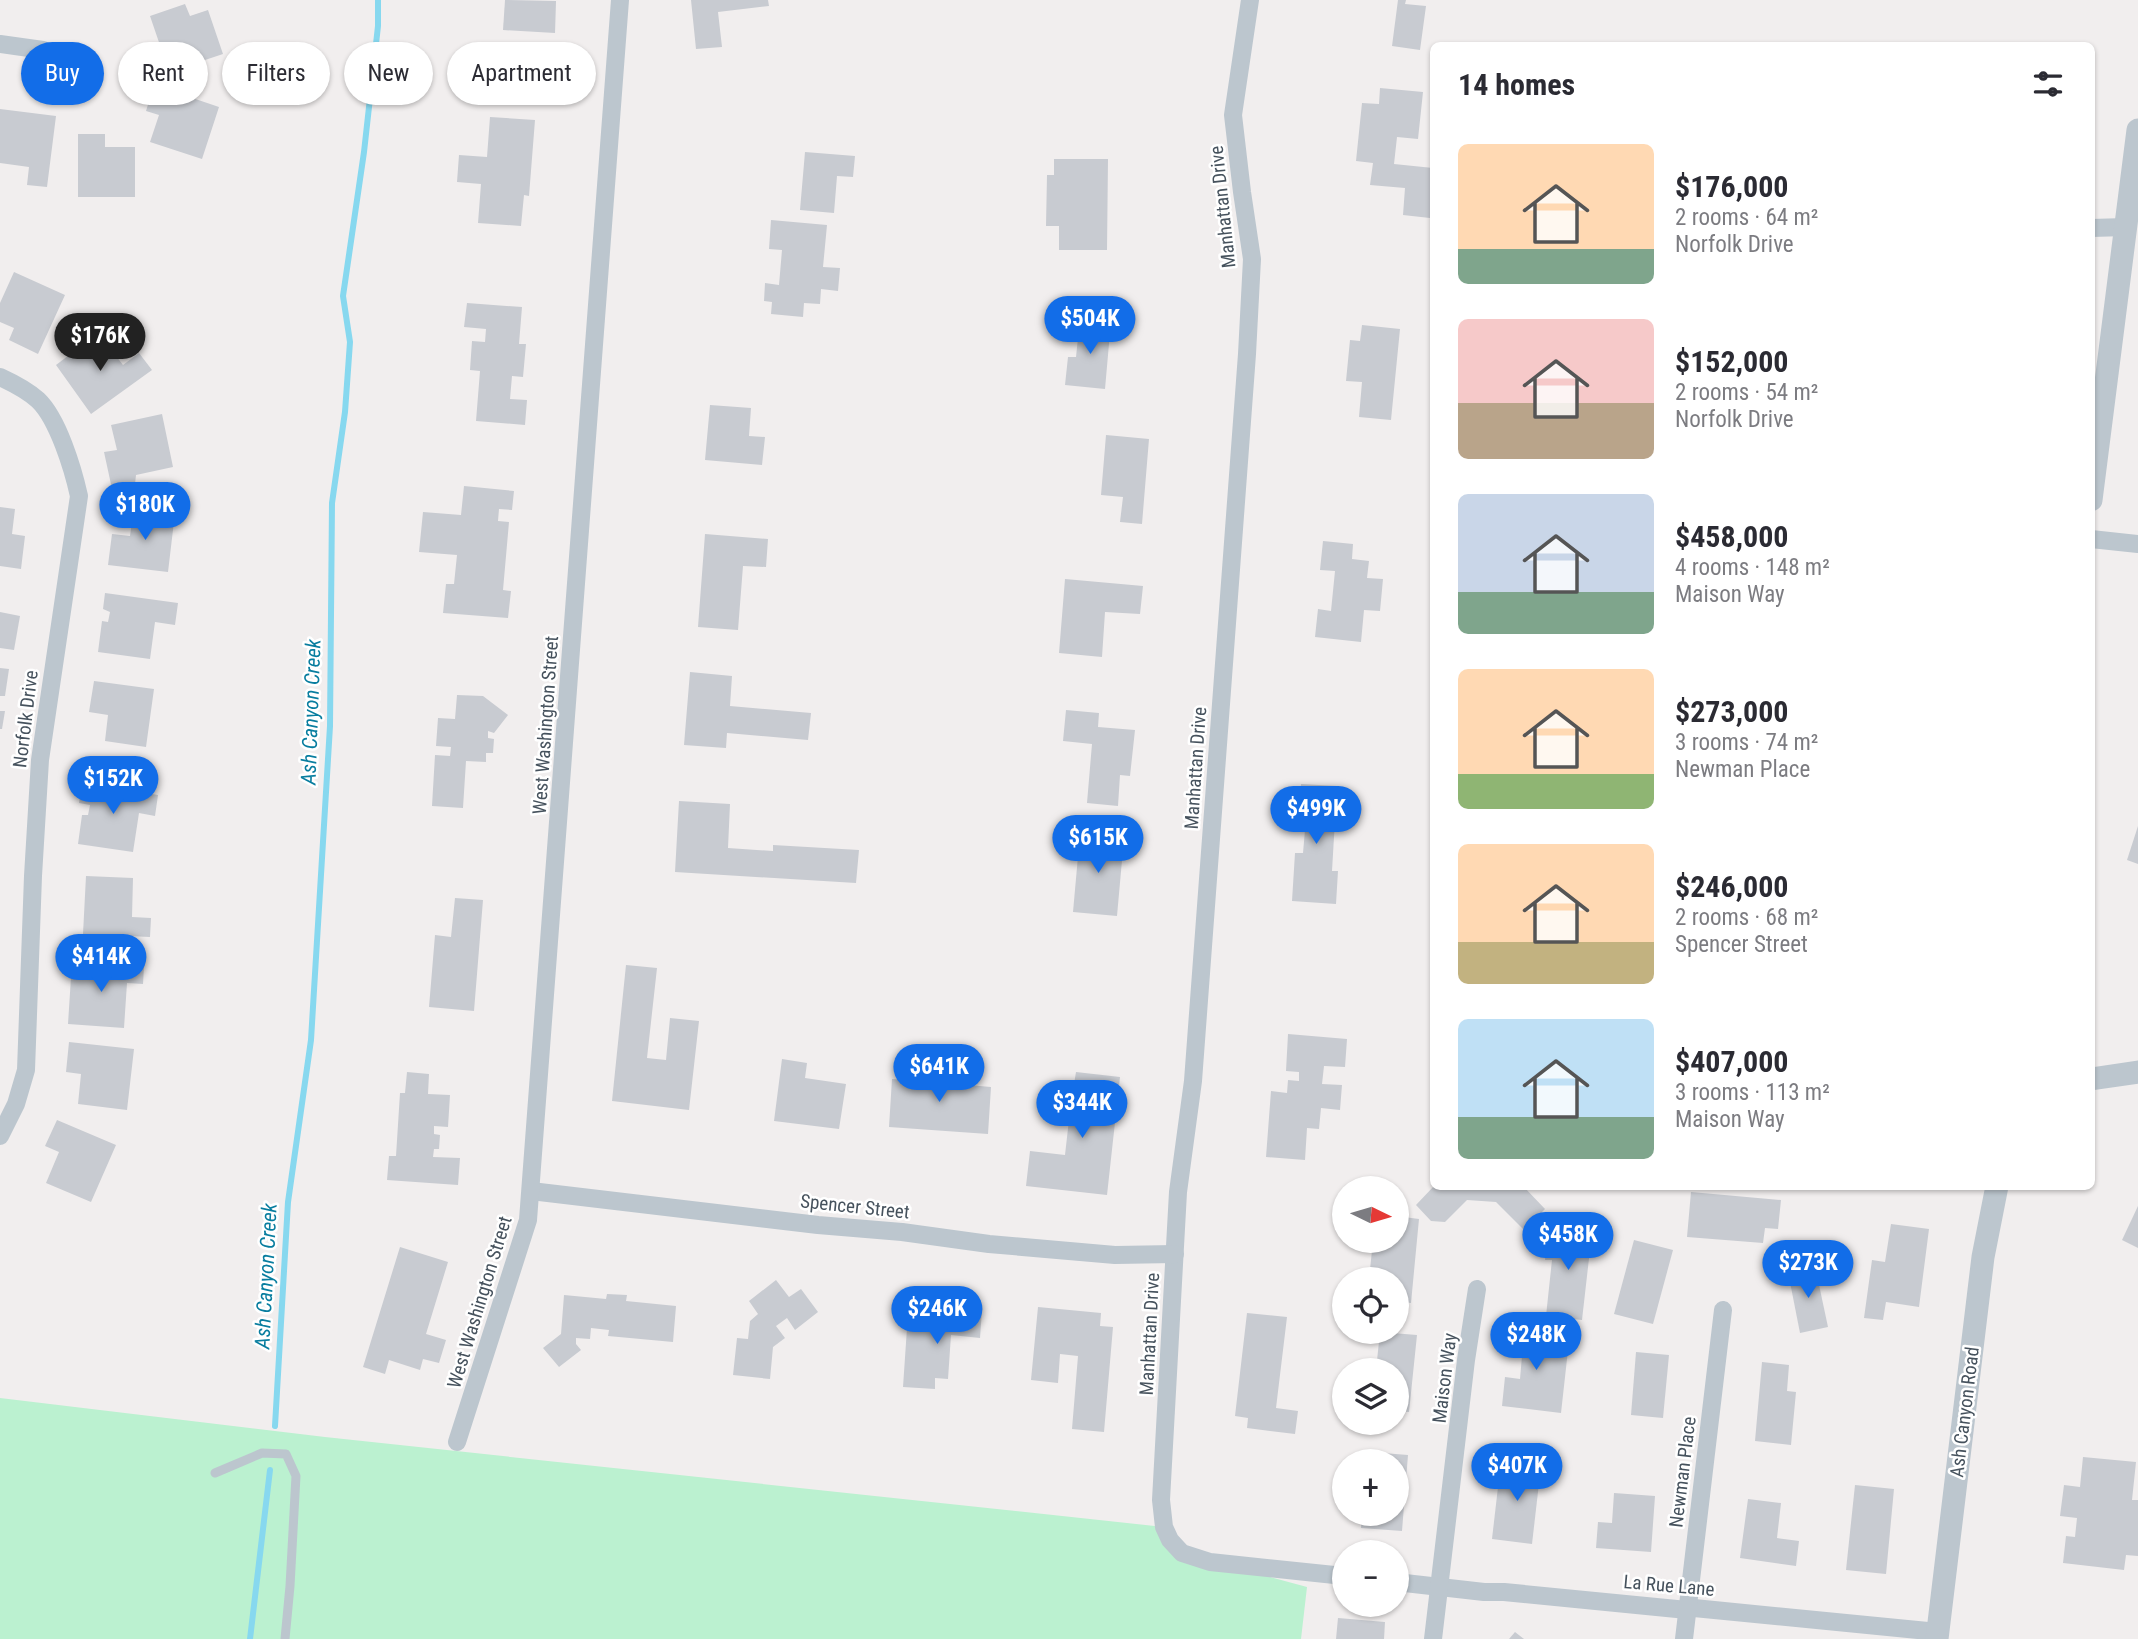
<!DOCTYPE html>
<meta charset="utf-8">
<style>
body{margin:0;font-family:"Roboto Condensed",sans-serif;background:#f2f2f3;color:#2b2b33;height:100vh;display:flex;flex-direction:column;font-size:26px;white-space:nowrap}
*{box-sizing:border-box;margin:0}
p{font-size:23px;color:#7c7c81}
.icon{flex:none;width:38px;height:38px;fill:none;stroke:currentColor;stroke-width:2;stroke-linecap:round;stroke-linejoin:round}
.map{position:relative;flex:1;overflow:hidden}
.sheet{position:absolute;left:1430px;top:42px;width:665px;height:1148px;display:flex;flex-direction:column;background:#fff;border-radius:10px;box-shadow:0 2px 5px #0004}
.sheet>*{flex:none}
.banner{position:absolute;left:21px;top:42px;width:665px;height:63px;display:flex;gap:14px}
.needle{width:46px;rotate:95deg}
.buttons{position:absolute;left:1332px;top:1176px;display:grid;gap:14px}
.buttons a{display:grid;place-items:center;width:77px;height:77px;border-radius:50%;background:#fff;box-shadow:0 2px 5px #0004;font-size:35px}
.price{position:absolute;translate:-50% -60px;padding:0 16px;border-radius:24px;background:#126de8;color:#fff;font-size:23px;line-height:46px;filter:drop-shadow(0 2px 4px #0008)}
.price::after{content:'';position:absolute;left:50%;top:42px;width:21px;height:16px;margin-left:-10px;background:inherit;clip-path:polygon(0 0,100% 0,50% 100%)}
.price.on{background:#222;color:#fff}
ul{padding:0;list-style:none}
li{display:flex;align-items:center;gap:21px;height:175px;padding:0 28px}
li span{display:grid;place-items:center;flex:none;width:196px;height:140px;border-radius:10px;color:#555}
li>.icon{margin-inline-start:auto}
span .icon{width:84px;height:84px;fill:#fffc;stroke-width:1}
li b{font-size:30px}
h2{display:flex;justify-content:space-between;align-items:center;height:84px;padding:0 28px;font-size:30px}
.tag{padding:0 24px;border-radius:32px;background:#fff;box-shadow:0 2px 5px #0004;font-size:24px;line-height:63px}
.tag.on{background:#126de8;color:#fff}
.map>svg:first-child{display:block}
.green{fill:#bbf1d0}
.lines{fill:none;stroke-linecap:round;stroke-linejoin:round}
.stream{stroke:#87d8ef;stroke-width:6}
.building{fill:#c8cbd1}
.service{stroke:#bcc6ce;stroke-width:9}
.minor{stroke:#bcc6ce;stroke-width:18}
.tertiary{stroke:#bcc6ce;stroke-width:23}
.labels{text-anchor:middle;stroke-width:5;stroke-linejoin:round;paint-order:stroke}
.street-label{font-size:19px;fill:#46525d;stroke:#fff}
.water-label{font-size:21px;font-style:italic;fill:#087d9f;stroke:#fff}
</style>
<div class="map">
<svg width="2138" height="1639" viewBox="0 0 2138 1639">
<rect width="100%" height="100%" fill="#f1eeee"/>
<polygon class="green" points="0,1398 325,1437 1164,1527 1182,1553 1307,1587 1301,1639 0,1639"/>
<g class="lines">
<g class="stream">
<polyline points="275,1426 288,1202 311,1040 330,726 332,503 345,412 350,342 343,296 364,152 378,26 378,0"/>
<polyline points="250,1639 270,1470"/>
</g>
</g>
<g class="building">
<polygon points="505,0 556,1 555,33 503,30"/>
<polygon points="691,0 768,0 769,6 718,12 722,47 696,49"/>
<polygon points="1398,0 1406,0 1405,4 1426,6 1420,50 1392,46"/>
<polygon points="185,4 190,16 208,10 223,54 184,67 179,52 164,57 150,16"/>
<polygon points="154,85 219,107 202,159 150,142 159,115 146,111"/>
<polygon points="1380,88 1423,92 1418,139 1397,137 1394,164 1433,168 1430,218 1403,215 1405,188 1370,185 1373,163 1356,161 1362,103 1379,104"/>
<polygon points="0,109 56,116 47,187 27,185 29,167 0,163"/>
<polygon points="490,117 535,120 529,196 524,195 521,226 478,223 481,184 457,182 459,155 487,157"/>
<polygon points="78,134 105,134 105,147 135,147 135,197 78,197"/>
<polygon points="805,152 855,156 853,177 837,176 834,213 800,210"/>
<polygon points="1054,159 1108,159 1107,250 1059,250 1059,226 1046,226 1047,175 1054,175"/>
<polygon points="771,220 827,225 823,267 840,268 838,291 821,289 820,304 804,303 803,317 771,314 772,302 764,301 765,283 779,285 782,250 769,249"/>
<polygon points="14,272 65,295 38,354 9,340 14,328 0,322 0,303"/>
<polygon points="467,303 522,307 519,344 526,344 523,377 512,376 510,399 527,400 525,425 476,421 480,371 470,370 472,341 485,342 486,329 464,327"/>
<polygon points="1080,319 1111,321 1105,389 1065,385 1068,357 1076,357"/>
<polygon points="1362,325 1400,329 1391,420 1359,417 1362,382 1346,381 1350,340 1360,341"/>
<polygon points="98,333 123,365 139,353 152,370 91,414 56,365"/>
<polygon points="710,405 751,408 749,436 765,437 762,465 705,460"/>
<polygon points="162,414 173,467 136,475 135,484 112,489 104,452 117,450 111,425"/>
<polygon points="1106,435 1149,439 1142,524 1120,522 1123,497 1101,495"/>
<polygon points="464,486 514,491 512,510 499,509 498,521 509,522 503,590 511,591 508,618 443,613 446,584 454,584 457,555 419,552 423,512 461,515"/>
<polygon points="0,507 15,509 12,534 25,536 21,569 0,566"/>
<polygon points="134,508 175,513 168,572 108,565 112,534 130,536"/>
<polygon points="705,534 768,539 766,567 743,566 738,630 698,627"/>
<polygon points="1323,541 1353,544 1352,559 1369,561 1367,578 1383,579 1380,611 1364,610 1361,642 1315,637 1318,609 1331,611 1335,571 1320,570"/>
<polygon points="1065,579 1143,586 1140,614 1105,612 1102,657 1059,653"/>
<polygon points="105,593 178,603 175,625 155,622 150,659 98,652 102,621 108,622 110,612 103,609"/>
<polygon points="0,612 20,616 14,650 0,648"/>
<polygon points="0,668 9,669 5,696 0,696"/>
<polygon points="690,672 732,676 730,706 811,713 808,740 727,733 726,748 684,745"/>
<polygon points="94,681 154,689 146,747 105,741 108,715 89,712"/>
<polygon points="457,695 483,696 508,715 494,733 488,731 488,738 494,739 493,753 486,753 486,762 466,761 463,808 432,806 435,755 450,756 451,747 436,746 438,718 455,719"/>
<polygon points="1066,710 1099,713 1098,727 1135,730 1130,776 1120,775 1118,806 1087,803 1092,744 1063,741"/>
<polygon points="0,711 5,711 2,729 0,729"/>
<polygon points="82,783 158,795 155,816 139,813 133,852 78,844 82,815 88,815 90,805 79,803"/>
<polygon points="1301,784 1337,786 1332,871 1338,871 1336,904 1292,901 1295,853 1303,853 1305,830 1298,829"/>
<polygon points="679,801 730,804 728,848 773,851 773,845 859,850 856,883 675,872"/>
<polygon points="2138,826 2138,864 2127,860"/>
<polygon points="1080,834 1124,838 1117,916 1073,912"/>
<polygon points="86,876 133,878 132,917 151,918 150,937 83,934"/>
<polygon points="455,898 483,900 474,1011 429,1007 435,935 451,937"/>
<polygon points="72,962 144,967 143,984 127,983 124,1028 68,1024"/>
<polygon points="626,965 657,968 647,1058 666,1060 670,1018 699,1021 689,1110 612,1101"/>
<polygon points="1288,1034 1347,1039 1345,1067 1324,1066 1322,1084 1342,1085 1340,1110 1321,1108 1319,1129 1307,1128 1305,1160 1266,1157 1271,1091 1287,1093 1288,1080 1299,1081 1299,1072 1286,1071"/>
<polygon points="69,1042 134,1049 127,1110 78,1104 81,1074 66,1072"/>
<polygon points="782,1059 807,1063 805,1078 846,1084 839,1129 774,1121"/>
<polygon points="907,1069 946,1072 945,1083 991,1087 988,1134 889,1127 892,1079 907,1080"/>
<polygon points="407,1072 429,1074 428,1094 450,1095 448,1127 434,1126 434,1134 440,1135 439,1149 434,1149 433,1157 460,1158 458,1185 387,1180 389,1156 396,1156 400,1093 405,1093"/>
<polygon points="1076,1072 1120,1077 1107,1195 1026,1186 1030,1151 1065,1155 1071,1102 1064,1101 1066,1083 1074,1084"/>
<polygon points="57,1120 116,1145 91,1202 46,1183 59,1152 45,1146"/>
<polygon points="1434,1186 1523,1186 1545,1209 1524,1230 1496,1202 1467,1200 1445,1222 1431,1221 1416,1205"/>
<polygon points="1691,1192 1781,1200 1778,1229 1765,1228 1763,1243 1687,1237"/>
<polygon points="2138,1206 2138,1248 2122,1240"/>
<polygon points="1396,1216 1419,1219 1411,1303 1396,1301 1396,1279 1369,1279 1373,1241 1396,1241"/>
<polygon points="1891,1224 1929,1229 1919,1307 1886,1302 1883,1320 1864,1318 1872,1260 1885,1262"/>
<polygon points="1548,1228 1592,1232 1582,1320 1546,1316 1552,1260 1545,1260"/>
<polygon points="1634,1240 1673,1250 1653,1324 1614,1314"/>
<polygon points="400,1247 448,1262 426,1334 446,1340 439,1363 423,1359 420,1370 389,1360 385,1374 363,1367"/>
<polygon points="1815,1266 1828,1327 1800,1333 1788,1272"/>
<polygon points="776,1280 789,1297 801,1289 818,1312 795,1330 787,1318 776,1326 785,1338 773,1347 770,1379 733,1375 737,1338 748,1339 750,1321 758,1314 749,1301"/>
<polygon points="607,1294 627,1295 626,1301 676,1306 673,1342 608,1336 609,1330 591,1328 590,1339 576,1338 576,1344 581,1350 559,1367 543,1348 561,1334 564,1295 606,1299"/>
<polygon points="944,1307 982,1310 980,1338 951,1335 948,1379 935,1378 935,1389 903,1387 907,1328 923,1330 924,1318 943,1320"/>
<polygon points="1038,1307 1101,1313 1100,1326 1113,1327 1104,1432 1072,1429 1078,1356 1060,1354 1058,1383 1031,1380"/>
<polygon points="1247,1313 1287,1317 1276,1408 1298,1411 1295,1434 1247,1428 1248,1418 1235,1416"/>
<polygon points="1511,1328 1557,1332 1555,1348 1568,1350 1561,1413 1502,1406 1505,1377 1520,1379 1522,1356 1508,1354"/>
<polygon points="1380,1332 1417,1335 1409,1412 1396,1411 1396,1370 1376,1370"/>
<polygon points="1636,1352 1669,1355 1663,1418 1631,1415"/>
<polygon points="1762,1362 1789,1365 1787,1391 1796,1392 1791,1445 1755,1441"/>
<polygon points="1358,1451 1408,1455 1402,1531 1361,1528 1362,1514 1396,1514 1396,1461 1357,1461"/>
<polygon points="2083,1457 2136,1462 2132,1500 2138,1500 2138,1556 2126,1555 2124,1570 2063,1563 2066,1536 2075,1537 2077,1518 2060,1516 2064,1485 2080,1487"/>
<polygon points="1501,1461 1541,1466 1532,1544 1492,1539"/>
<polygon points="1855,1485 1894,1489 1886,1574 1846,1570"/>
<polygon points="1614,1493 1655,1496 1651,1552 1596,1548 1598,1522 1612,1523"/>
<polygon points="1748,1499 1781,1503 1777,1538 1799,1541 1796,1566 1740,1558"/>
<polygon points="1338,1618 1385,1622 1384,1639 1336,1639"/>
<polygon points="1515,1632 1524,1639 1509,1639"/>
</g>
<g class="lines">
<polyline class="service" points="215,1473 262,1453 286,1454 296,1476 290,1586 285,1639"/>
<g class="minor">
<polyline points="1250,0 1233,115 1242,192 1252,259 1247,354 1193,1081 1178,1192 1161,1500 1164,1527 1170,1540 1182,1553 1210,1562 1344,1576"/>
<polyline points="0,44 43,50 80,62"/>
<polyline points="2091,228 2126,227"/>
<path d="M0,377c13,6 27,13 38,23 20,19 35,69 41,96l-39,264 -7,116 -7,194 -10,34 -16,32"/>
<polyline points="2091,539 2138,544"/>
<polyline points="531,1191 818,1225 902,1232 989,1244 1115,1255 1175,1254"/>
<polyline points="457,1442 528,1220 620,0"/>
<polyline points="1396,1582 1484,1592 1504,1592 1687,1610 1694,1608 1938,1632"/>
<polyline points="1433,1639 1466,1360 1477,1289"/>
<polyline points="1684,1639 1723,1310"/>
</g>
<g class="tertiary">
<polyline points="2091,500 2138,130"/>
<polyline points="2091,1079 2138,1072"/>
<polyline points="1937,1639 1983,1257 1997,1186"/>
</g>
</g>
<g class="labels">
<g class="street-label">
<text transform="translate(1222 207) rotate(-96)" y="7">Manhattan Drive</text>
<text transform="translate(25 719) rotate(-83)" y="7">Norfolk Drive</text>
<text transform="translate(545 725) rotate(-86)" y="7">West Washington Street</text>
<text transform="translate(1195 768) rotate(-86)" y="7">Manhattan Drive</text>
<text transform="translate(855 1206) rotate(6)" y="7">Spencer Street</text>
<text transform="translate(479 1302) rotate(-73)" y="7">West Washington Street</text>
<text transform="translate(1149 1334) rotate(-87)" y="7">Manhattan Drive</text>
<text transform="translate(1444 1378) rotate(-83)" y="7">Maison Way</text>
<text transform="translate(1964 1412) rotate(-83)" y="7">Ash Canyon Road</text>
<text transform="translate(1682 1472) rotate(-83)" y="7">Newman Place</text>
<text transform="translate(1669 1585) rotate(5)" y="7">La Rue Lane</text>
</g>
<g class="water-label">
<text transform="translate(311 712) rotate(-88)" y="7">Ash Canyon Creek</text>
<text transform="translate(266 1276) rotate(-87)" y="7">Ash Canyon Creek</text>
</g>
</g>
</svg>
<div class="buttons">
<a><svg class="needle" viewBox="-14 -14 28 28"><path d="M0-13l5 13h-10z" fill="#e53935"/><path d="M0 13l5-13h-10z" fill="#7c7c81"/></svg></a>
<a><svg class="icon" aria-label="locate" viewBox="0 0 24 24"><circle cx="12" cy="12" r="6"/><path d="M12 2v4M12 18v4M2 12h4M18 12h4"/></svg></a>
<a><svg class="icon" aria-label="layers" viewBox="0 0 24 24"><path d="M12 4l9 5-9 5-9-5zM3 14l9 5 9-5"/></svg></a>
<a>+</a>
<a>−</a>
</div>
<b class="price" style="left:1090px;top:356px">$504K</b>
<b class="price on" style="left:100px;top:373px">$176K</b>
<b class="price" style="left:145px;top:542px">$180K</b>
<b class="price" style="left:113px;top:816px">$152K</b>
<b class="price" style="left:1316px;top:846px">$499K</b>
<b class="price" style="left:1098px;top:875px">$615K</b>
<b class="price" style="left:101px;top:994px">$414K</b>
<b class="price" style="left:939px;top:1104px">$641K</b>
<b class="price" style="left:1082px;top:1140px">$344K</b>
<b class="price" style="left:1568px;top:1272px">$458K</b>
<b class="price" style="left:1808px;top:1300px">$273K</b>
<b class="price" style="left:937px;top:1346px">$246K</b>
<b class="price" style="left:1536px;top:1372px">$248K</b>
<b class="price" style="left:1517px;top:1503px">$407K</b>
<div class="banner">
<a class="tag on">Buy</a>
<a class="tag">Rent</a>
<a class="tag">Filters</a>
<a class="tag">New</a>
<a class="tag">Apartment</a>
</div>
<section class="sheet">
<h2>14 homes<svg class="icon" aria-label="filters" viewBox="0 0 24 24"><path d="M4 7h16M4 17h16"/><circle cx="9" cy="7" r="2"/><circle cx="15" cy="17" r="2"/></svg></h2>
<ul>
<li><span style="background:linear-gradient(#ffd9b3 75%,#7fa58c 0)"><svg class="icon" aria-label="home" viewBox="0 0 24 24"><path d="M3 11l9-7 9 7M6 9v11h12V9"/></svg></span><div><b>$176,000</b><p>2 rooms · 64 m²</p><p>Norfolk Drive</p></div></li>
<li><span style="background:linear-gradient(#f6c9c9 60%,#b9a48a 0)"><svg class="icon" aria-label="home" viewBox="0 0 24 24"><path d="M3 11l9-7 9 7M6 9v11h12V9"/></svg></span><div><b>$152,000</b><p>2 rooms · 54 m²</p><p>Norfolk Drive</p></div></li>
<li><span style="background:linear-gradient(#c9d6e8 70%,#7fa58c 0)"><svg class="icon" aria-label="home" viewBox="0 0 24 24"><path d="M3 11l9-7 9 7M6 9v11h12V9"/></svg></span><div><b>$458,000</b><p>4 rooms · 148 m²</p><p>Maison Way</p></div></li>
<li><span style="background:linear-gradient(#ffd9b3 75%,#8fb573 0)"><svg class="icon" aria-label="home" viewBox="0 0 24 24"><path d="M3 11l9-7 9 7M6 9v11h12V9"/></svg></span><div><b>$273,000</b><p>3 rooms · 74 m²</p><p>Newman Place</p></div></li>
<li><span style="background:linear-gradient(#ffd9b3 70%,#c2b280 0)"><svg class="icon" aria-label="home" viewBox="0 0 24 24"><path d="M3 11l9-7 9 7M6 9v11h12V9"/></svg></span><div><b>$246,000</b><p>2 rooms · 68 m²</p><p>Spencer Street</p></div></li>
<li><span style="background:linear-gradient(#bfe0f5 70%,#7fa58c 0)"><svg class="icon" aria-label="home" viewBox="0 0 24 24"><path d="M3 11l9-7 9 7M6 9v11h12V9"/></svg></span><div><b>$407,000</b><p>3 rooms · 113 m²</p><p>Maison Way</p></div></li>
</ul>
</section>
</div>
